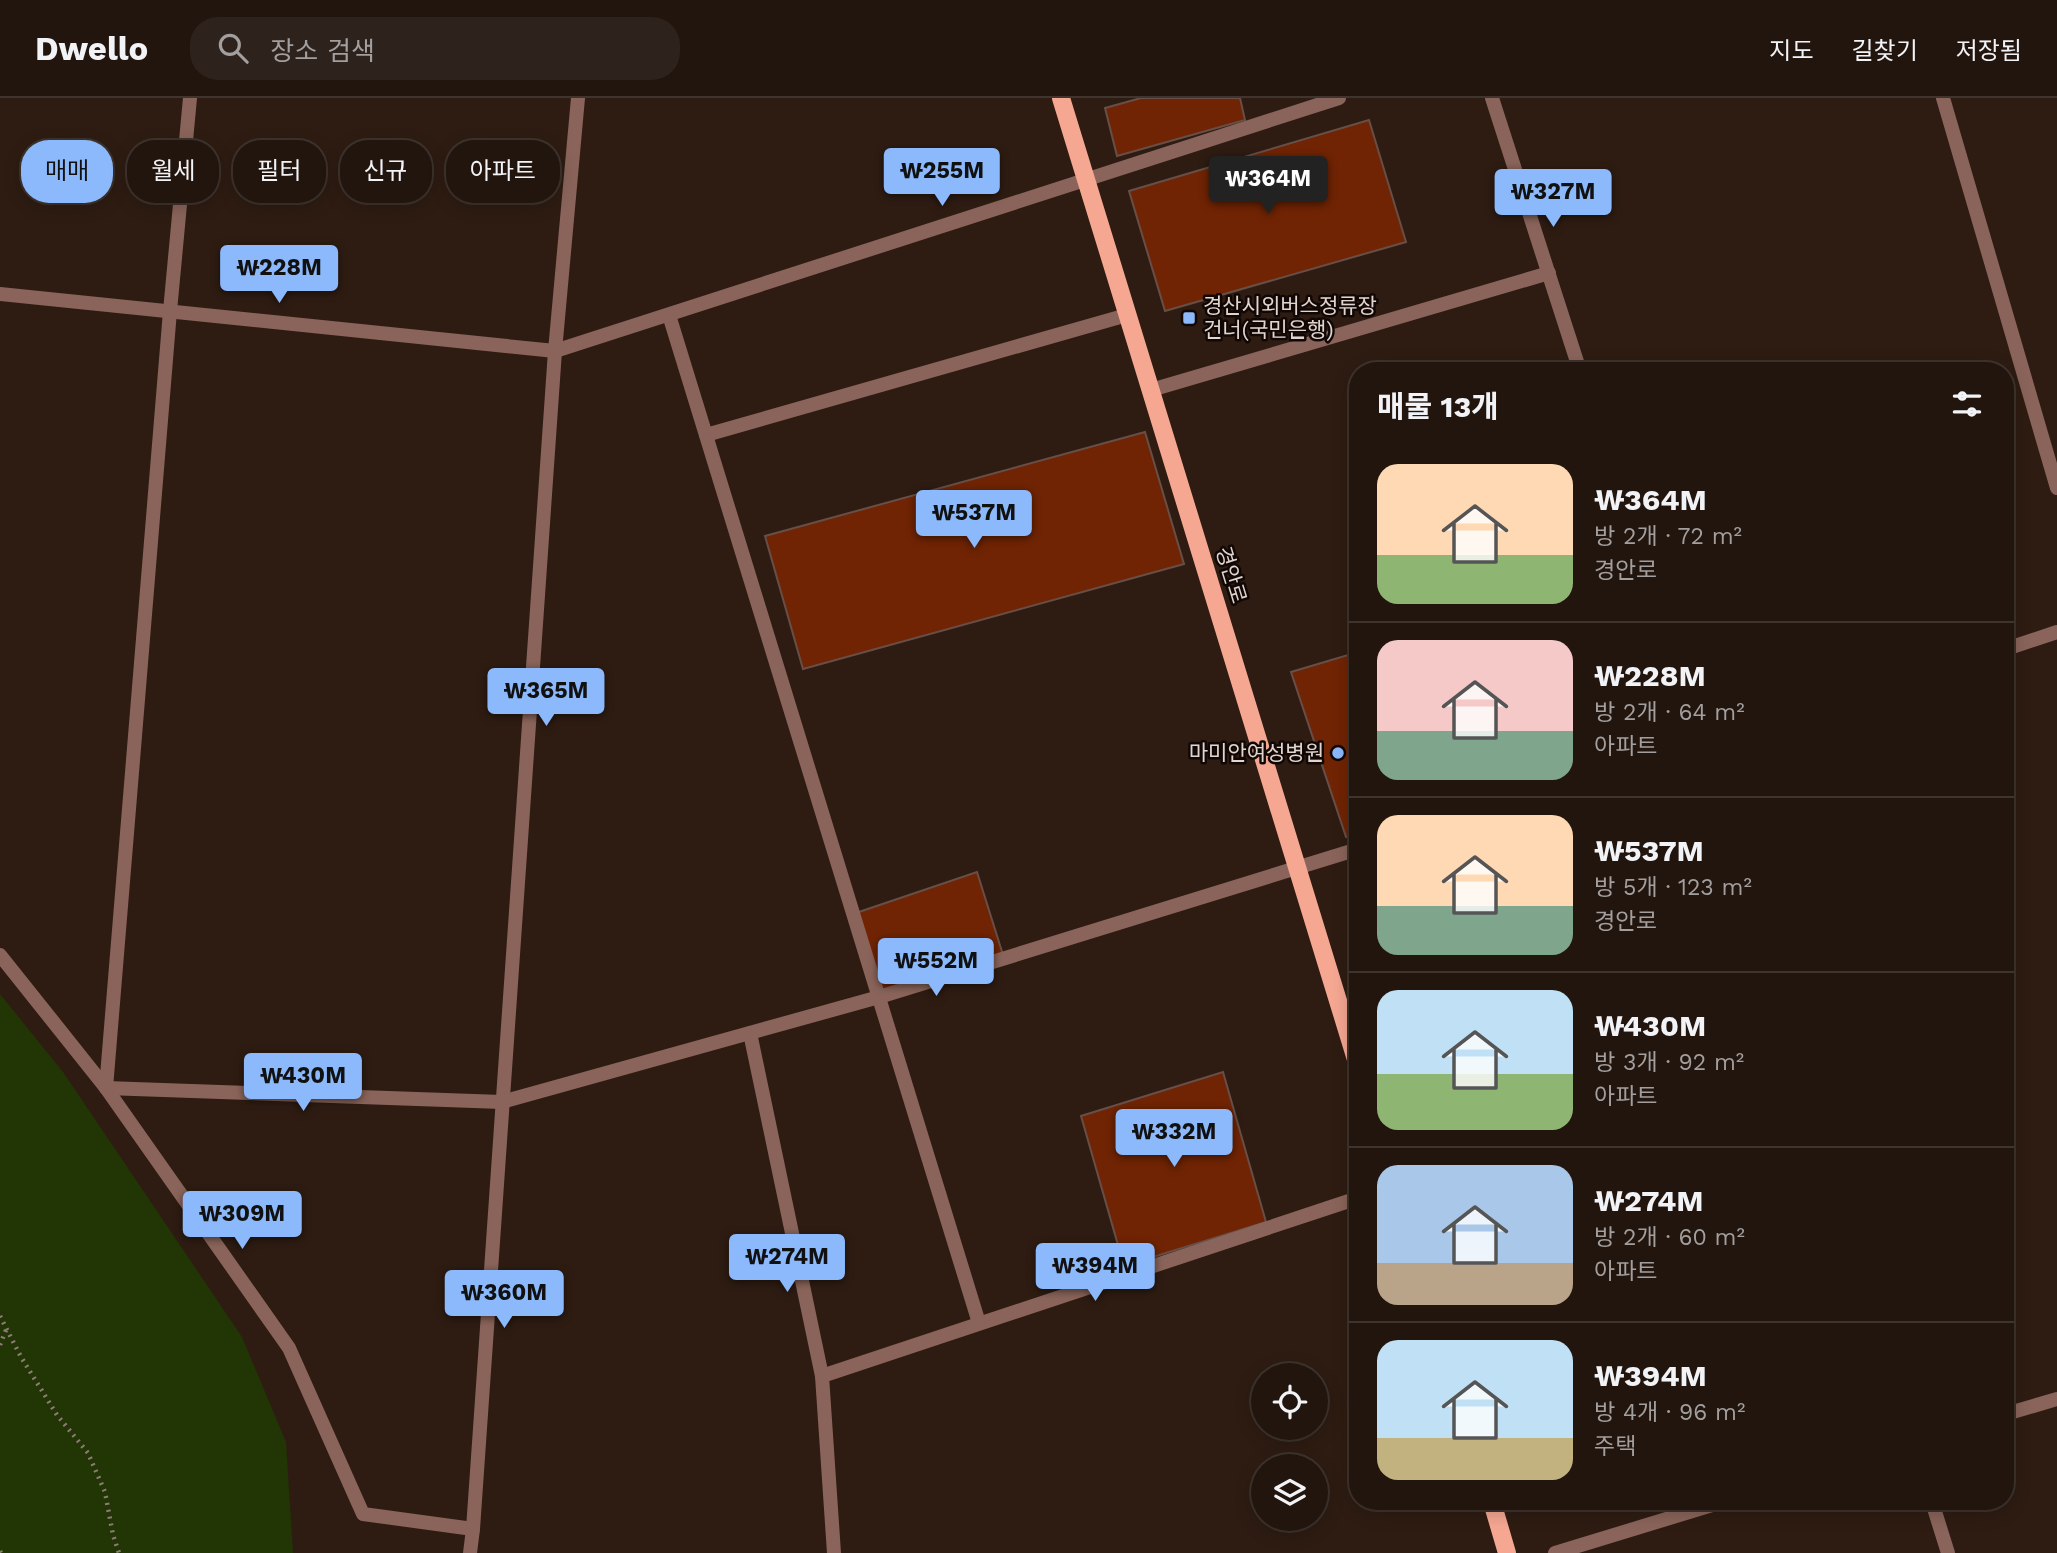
<!DOCTYPE html>
<html lang="ko">
<meta charset="utf-8">
<style>
body{margin:0;font-family:"Work Sans","Noto Sans KR",sans-serif;background:#2e221c;color:#f1f3f6;height:100vh;display:flex;flex-direction:column;font-size:26px;white-space:nowrap}
*{box-sizing:border-box;margin:0}
p{font-size:23px;color:#a29f9e}
.icon{flex:none;width:38px;height:38px;fill:none;stroke:currentColor;stroke-width:2;stroke-linecap:round;stroke-linejoin:round}
.map{position:relative;flex:1;overflow:hidden}
.details{position:absolute;left:1349px;top:264px;width:665px;height:1148px;display:flex;flex-direction:column;background:#22150e;border-radius:28px;box-shadow:0 4px 18px #0003,0 0 0 2px #3f342e}
.details>*{flex:none}
.top-card{position:absolute;left:21px;top:42px;width:665px;height:63px;display:flex;gap:14px}
.fabs{position:absolute;left:1251px;top:1265px;display:grid;gap:14px}
.fabs a{display:grid;place-items:center;width:77px;height:77px;border-radius:50%;background:#22150e;box-shadow:0 4px 18px #0003,0 0 0 2px #3f342e;font-size:35px}
.price{position:absolute;translate:-50% -60px;padding:0 16px;border-radius:7px;background:#8cb9fc;color:#111;font-size:23px;line-height:46px;filter:drop-shadow(0 2px 4px #0008)}
.price::after{content:'';position:absolute;left:50%;top:42px;width:21px;height:16px;margin-left:-10px;background:inherit;clip-path:polygon(0 0,100% 0,50% 100%)}
.price.current{background:#222;color:#fff}
ul{padding:0;list-style:none}
li{display:flex;align-items:center;gap:21px;height:175px;padding:0 28px}
li+li{border-top:2px solid #3f342e}
li span{display:grid;place-items:center;flex:none;width:196px;height:140px;border-radius:21px;color:#555}
li>.icon{margin-inline-start:auto}
span .icon{width:84px;height:84px;fill:#fffc;stroke-width:1}
li b{font-size:30px}
h2{display:flex;justify-content:space-between;align-items:center;height:84px;padding:0 28px;font-size:30px}
.chip{padding:0 24px;border-radius:28px;background:#22150e;box-shadow:0 4px 18px #0003,0 0 0 2px #3f342e;font-size:24px;line-height:63px}
.chip.current{background:#8cb9fc;color:#111}
header{display:flex;align-items:center;gap:42px;box-sizing:border-box;height:98px;padding:0 35px;background:#22150e;border-bottom:2px solid #3f342e}
header strong{font-size:33px}
nav{display:flex;gap:38px;margin-inline-start:auto;font-size:24px}
.search{width:490px;height:63px;background:#2e221c;display:flex;align-items:center;gap:18px;box-sizing:border-box;padding:0 24px;border-radius:28px;color:#a29f9e;font-size:26px}
.map>svg:first-child{display:block}
.green{fill:#223505}
.building{fill:#702403;stroke:#674f47;stroke-width:2}
.lines{fill:none;stroke-linecap:round;stroke-linejoin:round}
.path{stroke:#8b7c74;stroke-width:4.5;stroke-dasharray:2 5;stroke-linecap:butt}
.service{stroke:#8a645a;stroke-width:14}
.minor{stroke:#8a645a;stroke-width:14}
.primary{stroke:#f5a792;stroke-width:18}
.poi-dot{fill:#8cb9fc;stroke:#110805;stroke-width:2.5}
.labels{text-anchor:middle;stroke-width:5;stroke-linejoin:round;paint-order:stroke}
.poi-label{font-size:21px;fill:#e2d5cf;stroke:#110805;text-anchor:start}
.street-label{font-size:21px;fill:#e2d5cf;stroke:#110805}
</style>
<header>
<strong>Dwello</strong>
<div class="search"><svg class="icon" aria-label="search" viewBox="0 0 24 24"><circle cx="10" cy="10" r="6"/><path d="M15 15l6 6"/></svg>장소 검색</div>
<nav><a>지도</a><a>길찾기</a><a>저장됨</a></nav>
</header>
<div class="map">
<svg width="2057" height="1455" viewBox="0 0 2057 1455">
<rect width="100%" height="100%" fill="#2e1c12"/>
<polygon class="green" points="0,896 63,974 242,1239 286,1344 293,1455 0,1455"/>
<g class="building">
<polygon points="1141,0 1240,0 1245,22 1117,58 1105,10"/>
<polygon points="1369,22 1406,144 1165,213 1129,93"/>
<polygon points="1145,334 1184,466 803,571 765,438"/>
<polygon points="1358,554 1358,735 1346,739 1291,574"/>
<polygon points="977,774 1004,860 879,899 853,816"/>
<polygon points="1223,974 1266,1124 1124,1168 1081,1018"/>
</g>
<g class="lines">
<g class="path">
<polyline points="0,1218 21,1259 57,1317 88,1355 105,1394 113,1437 119,1455"/>
<polyline points="0,1247 6,1232"/>
<polyline points="0,1453 1,1455"/>
</g>
<g class="service">
<polyline points="669,217 979,1225"/>
<polyline points="1151,292 1549,175"/>
<polyline points="706,337 1127,217"/>
<polyline points="106,990 170,213 190,0"/>
</g>
<g class="minor">
<polyline points="1492,0 1580,273"/>
<polyline points="1943,0 2057,390"/>
<polyline points="0,196 555,253 1339,0"/>
<polyline points="2006,551 2057,534"/>
<polyline points="0,857 106,990 289,1250 363,1416 473,1431"/>
<polyline points="750,935 822,1278 834,1455"/>
<polyline points="106,990 502,1004 879,899 1358,751"/>
<polyline points="822,1278 1358,1100"/>
<polyline points="2006,1316 2057,1301"/>
<polyline points="1932,1404 1948,1455"/>
<polyline points="470,1455 473,1431 555,253 578,0"/>
<polyline points="1555,1455 1722,1404"/>
</g>
<g class="primary">
<polyline points="1061,0 1358,968"/>
<polyline points="1492,1404 1507,1455"/>
</g>
</g>
<g class="poi-dot">
<rect x="1182" y="213" width="14" height="14" rx="3.5"/>
<circle cx="1338" cy="655" r="7"/>
</g>
<g class="labels">
<g class="poi-label">
<text x="1203" y="215">경산시외버스정류장<tspan x="1203" dy="24">건너(국민은행)</tspan></text>
<text x="1324" y="662" text-anchor="end">마미안여성병원</text>
</g>
<g class="street-label">
<text transform="translate(1231 477) rotate(73)" y="7">경안로</text>
</g>
</g>
</svg>
<div class="fabs">
<a><svg class="icon" aria-label="locate" viewBox="0 0 24 24"><circle cx="12" cy="12" r="6"/><path d="M12 2v4M12 18v4M2 12h4M18 12h4"/></svg></a>
<a><svg class="icon" aria-label="layers" viewBox="0 0 24 24"><path d="M12 4l9 5-9 5-9-5zM3 14l9 5 9-5"/></svg></a>
</div>
<b class="price" style="left:942px;top:110px">₩255M</b>
<b class="price current" style="left:1268px;top:118px">₩364M</b>
<b class="price" style="left:1553px;top:131px">₩327M</b>
<b class="price" style="left:279px;top:207px">₩228M</b>
<b class="price" style="left:974px;top:452px">₩537M</b>
<b class="price" style="left:546px;top:630px">₩365M</b>
<b class="price" style="left:936px;top:900px">₩552M</b>
<b class="price" style="left:303px;top:1015px">₩430M</b>
<b class="price" style="left:1174px;top:1071px">₩332M</b>
<b class="price" style="left:242px;top:1153px">₩309M</b>
<b class="price" style="left:787px;top:1196px">₩274M</b>
<b class="price" style="left:1095px;top:1205px">₩394M</b>
<b class="price" style="left:504px;top:1232px">₩360M</b>
<div class="top-card">
<a class="chip current">매매</a>
<a class="chip">월세</a>
<a class="chip">필터</a>
<a class="chip">신규</a>
<a class="chip">아파트</a>
</div>
<section class="details">
<h2>매물 13개<svg class="icon" aria-label="filters" viewBox="0 0 24 24"><path d="M4 7h16M4 17h16"/><circle cx="9" cy="7" r="2"/><circle cx="15" cy="17" r="2"/></svg></h2>
<ul>
<li><span style="background:linear-gradient(#ffd9b3 65%,#8fb573 0)"><svg class="icon" aria-label="home" viewBox="0 0 24 24"><path d="M3 11l9-7 9 7M6 9v11h12V9"/></svg></span><div><b>₩364M</b><p>방 2개 · 72 m²</p><p>경안로</p></div></li>
<li><span style="background:linear-gradient(#f6c9c9 65%,#7fa58c 0)"><svg class="icon" aria-label="home" viewBox="0 0 24 24"><path d="M3 11l9-7 9 7M6 9v11h12V9"/></svg></span><div><b>₩228M</b><p>방 2개 · 64 m²</p><p>아파트</p></div></li>
<li><span style="background:linear-gradient(#ffd9b3 65%,#7fa58c 0)"><svg class="icon" aria-label="home" viewBox="0 0 24 24"><path d="M3 11l9-7 9 7M6 9v11h12V9"/></svg></span><div><b>₩537M</b><p>방 5개 · 123 m²</p><p>경안로</p></div></li>
<li><span style="background:linear-gradient(#bfe0f5 60%,#8fb573 0)"><svg class="icon" aria-label="home" viewBox="0 0 24 24"><path d="M3 11l9-7 9 7M6 9v11h12V9"/></svg></span><div><b>₩430M</b><p>방 3개 · 92 m²</p><p>아파트</p></div></li>
<li><span style="background:linear-gradient(#a9c7e8 70%,#b9a48a 0)"><svg class="icon" aria-label="home" viewBox="0 0 24 24"><path d="M3 11l9-7 9 7M6 9v11h12V9"/></svg></span><div><b>₩274M</b><p>방 2개 · 60 m²</p><p>아파트</p></div></li>
<li><span style="background:linear-gradient(#bfe0f5 70%,#c2b280 0)"><svg class="icon" aria-label="home" viewBox="0 0 24 24"><path d="M3 11l9-7 9 7M6 9v11h12V9"/></svg></span><div><b>₩394M</b><p>방 4개 · 96 m²</p><p>주택</p></div></li>
</ul>
</section>
</div>
